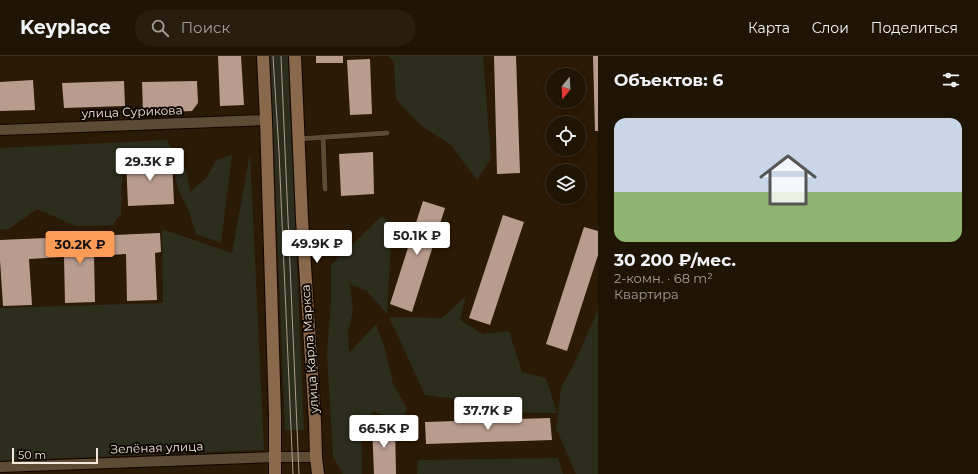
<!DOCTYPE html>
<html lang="ru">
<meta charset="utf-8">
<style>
body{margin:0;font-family:Montserrat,sans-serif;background:#281d0e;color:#f1f3f6;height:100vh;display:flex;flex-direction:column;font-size:15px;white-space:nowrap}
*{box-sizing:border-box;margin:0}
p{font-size:13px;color:#a29e9a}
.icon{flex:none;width:22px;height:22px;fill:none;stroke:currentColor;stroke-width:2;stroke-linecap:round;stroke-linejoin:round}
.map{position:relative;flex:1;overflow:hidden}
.side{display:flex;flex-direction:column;background:#201404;width:380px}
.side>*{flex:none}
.needle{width:26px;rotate:198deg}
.tools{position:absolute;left:546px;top:12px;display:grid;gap:8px}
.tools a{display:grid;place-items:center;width:40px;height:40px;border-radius:50%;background:#201404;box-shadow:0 2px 10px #0003,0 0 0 1px #3d3326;font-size:20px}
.scale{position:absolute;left:12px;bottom:10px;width:86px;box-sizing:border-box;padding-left:4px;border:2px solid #f4e8db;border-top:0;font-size:11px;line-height:14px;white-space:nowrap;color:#f4e8db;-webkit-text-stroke:3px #0e0702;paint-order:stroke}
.price{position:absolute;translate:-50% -34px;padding:0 9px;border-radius:4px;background:#fff;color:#222;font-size:13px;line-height:26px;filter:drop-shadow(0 1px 2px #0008)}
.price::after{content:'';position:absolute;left:50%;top:24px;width:12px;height:9px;margin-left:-6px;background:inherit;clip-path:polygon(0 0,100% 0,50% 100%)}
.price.current{background:#fd9c56;color:#111}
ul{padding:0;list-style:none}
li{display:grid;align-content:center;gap:8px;height:212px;padding:0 16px}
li+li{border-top:1px solid #3d3326}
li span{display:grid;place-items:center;height:124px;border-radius:12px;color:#555}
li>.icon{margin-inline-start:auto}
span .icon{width:72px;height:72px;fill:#fffc;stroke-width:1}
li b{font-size:17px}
h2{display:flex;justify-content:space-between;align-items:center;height:48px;padding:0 16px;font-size:17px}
header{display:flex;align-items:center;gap:24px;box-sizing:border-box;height:56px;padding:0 20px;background:#201404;border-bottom:1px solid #3d3326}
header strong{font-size:19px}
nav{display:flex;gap:22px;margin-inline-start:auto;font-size:14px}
.search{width:280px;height:36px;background:#281d0e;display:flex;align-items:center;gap:10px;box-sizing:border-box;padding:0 14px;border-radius:16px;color:#a29e9a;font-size:15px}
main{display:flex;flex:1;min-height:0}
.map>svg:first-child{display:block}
.green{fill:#2c2d1c}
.building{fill:#ba9c8f}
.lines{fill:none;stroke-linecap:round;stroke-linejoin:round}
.lane-casing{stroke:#130500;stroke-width:6}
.street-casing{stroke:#130500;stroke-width:12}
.secondary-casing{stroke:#130500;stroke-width:14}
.lane{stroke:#5e4b35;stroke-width:5}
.street{stroke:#5e4b35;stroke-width:10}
.secondary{stroke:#8a684b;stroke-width:12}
.tram{stroke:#ab9d8d;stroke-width:1}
.labels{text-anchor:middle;stroke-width:4;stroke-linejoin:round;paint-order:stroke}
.street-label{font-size:12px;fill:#f4e8db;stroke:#0e0702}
</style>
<header>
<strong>Keyplace</strong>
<div class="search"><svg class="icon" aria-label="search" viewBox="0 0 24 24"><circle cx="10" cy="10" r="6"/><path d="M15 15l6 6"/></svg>Поиск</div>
<nav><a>Карта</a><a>Слои</a><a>Поделиться</a></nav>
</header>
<main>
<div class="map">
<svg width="598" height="418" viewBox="0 0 598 418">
<rect width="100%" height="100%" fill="#2b1a05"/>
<g class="green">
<polygon points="270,0 288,0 304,374 285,374"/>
<polygon points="388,0 483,0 491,103 477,124 451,89 420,69 396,43 394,6"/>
<polygon points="167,84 187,117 190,136 207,121 216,104 232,99 221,187 196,178 188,153 178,133 172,103 126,104 122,124 121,158 113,169 76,170 37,153 7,174 0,173 0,92"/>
<polygon points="250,97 264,394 0,405 0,252 163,247 162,173 232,197"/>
<polygon points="382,160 392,170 387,258 367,235 350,228 353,256 348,276 349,297 376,268 386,296 393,328 407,352 401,369 374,355 361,370 362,418 343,418 333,401 327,297 331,246 331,209"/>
<polygon points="466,240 460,264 483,278 509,275 522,316 546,322 557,357 475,356 455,343 425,339 389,261 442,262"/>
<polygon points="598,254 598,418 576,418 556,372 561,332 574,308"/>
<polygon points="558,402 563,418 417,418 418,404"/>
</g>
<g class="building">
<polygon points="218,0 241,0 244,49 220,50"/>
<rect x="316" y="0" width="27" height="7"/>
<polygon points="494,0 516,0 520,117 497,118"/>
<polygon points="593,0 598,0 598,75 595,75"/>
<polygon points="370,3 372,58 350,59 347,4"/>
<polygon points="33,24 35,54 0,55 0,26"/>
<polygon points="124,25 125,50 64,52 62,27"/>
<polygon points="197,25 198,47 192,55 143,57 142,26"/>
<polygon points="373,96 374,138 341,140 339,98"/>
<polygon points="172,103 174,148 128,150 126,104"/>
<polygon points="423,145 445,152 412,256 390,248"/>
<polygon points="503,159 524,166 490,269 469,262"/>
<polygon points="584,171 598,175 598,199 567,295 546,288"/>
<polygon points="160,177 161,196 155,197 157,244 127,245 126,198 94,200 95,246 65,247 64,201 29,203 32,249 3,250 0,204 0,184"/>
<polygon points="550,362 552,384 426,388 425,366"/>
<polygon points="395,368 396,418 374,418 372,369"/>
</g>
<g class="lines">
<defs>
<g id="lane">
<polyline points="323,81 325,133"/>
<polyline points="298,83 387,77"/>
</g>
<g id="street">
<polyline points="0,74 266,64"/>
<polyline points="0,411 275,401 316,401"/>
</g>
<g id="secondary">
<polyline points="263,0 266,64 275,360 275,418"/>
<polyline points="295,0 302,163 315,365 316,401 318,418"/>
</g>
</defs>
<use href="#lane" class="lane-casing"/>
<use href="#street" class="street-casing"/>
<use href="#secondary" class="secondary-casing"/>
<use href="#lane" class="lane"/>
<use href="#street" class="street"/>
<use href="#secondary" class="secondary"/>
<g class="tram">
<polyline points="273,0 279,96 293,418"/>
<polyline points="281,0 299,418"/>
</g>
</g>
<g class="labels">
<g class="street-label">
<text transform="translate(132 56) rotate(-2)" y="4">улица Сурикова</text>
<text transform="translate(310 293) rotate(-94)" y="4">улица Карла Маркса</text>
<text transform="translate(157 392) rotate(-2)" y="4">Зелёная улица</text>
</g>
</g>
</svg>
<div class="tools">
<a><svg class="needle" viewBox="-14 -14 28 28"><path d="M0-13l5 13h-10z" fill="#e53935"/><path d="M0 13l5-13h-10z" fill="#a29e9a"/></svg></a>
<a><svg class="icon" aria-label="locate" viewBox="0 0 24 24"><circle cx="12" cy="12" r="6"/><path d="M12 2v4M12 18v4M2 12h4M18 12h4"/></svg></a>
<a><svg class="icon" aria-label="layers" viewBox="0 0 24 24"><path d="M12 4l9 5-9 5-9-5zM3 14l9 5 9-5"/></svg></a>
</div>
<div class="scale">50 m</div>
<b class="price" style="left:150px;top:126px">29.3K ₽</b>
<b class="price" style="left:417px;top:200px">50.1K ₽</b>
<b class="price" style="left:317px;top:208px">49.9K ₽</b>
<b class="price current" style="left:80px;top:209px">30.2K ₽</b>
<b class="price" style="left:488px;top:375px">37.7K ₽</b>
<b class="price" style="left:384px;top:393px">66.5K ₽</b>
</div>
<section class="side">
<h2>Объектов: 6<svg class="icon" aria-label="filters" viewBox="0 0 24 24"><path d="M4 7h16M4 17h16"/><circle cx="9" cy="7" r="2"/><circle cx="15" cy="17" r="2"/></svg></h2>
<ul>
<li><span style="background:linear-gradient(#c9d6e8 60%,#8fb573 0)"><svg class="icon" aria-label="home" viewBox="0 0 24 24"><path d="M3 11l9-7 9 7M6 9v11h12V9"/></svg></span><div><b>30 200 ₽/мес.</b><p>2-комн. · 68 m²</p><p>Квартира</p></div></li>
</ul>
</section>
</main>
